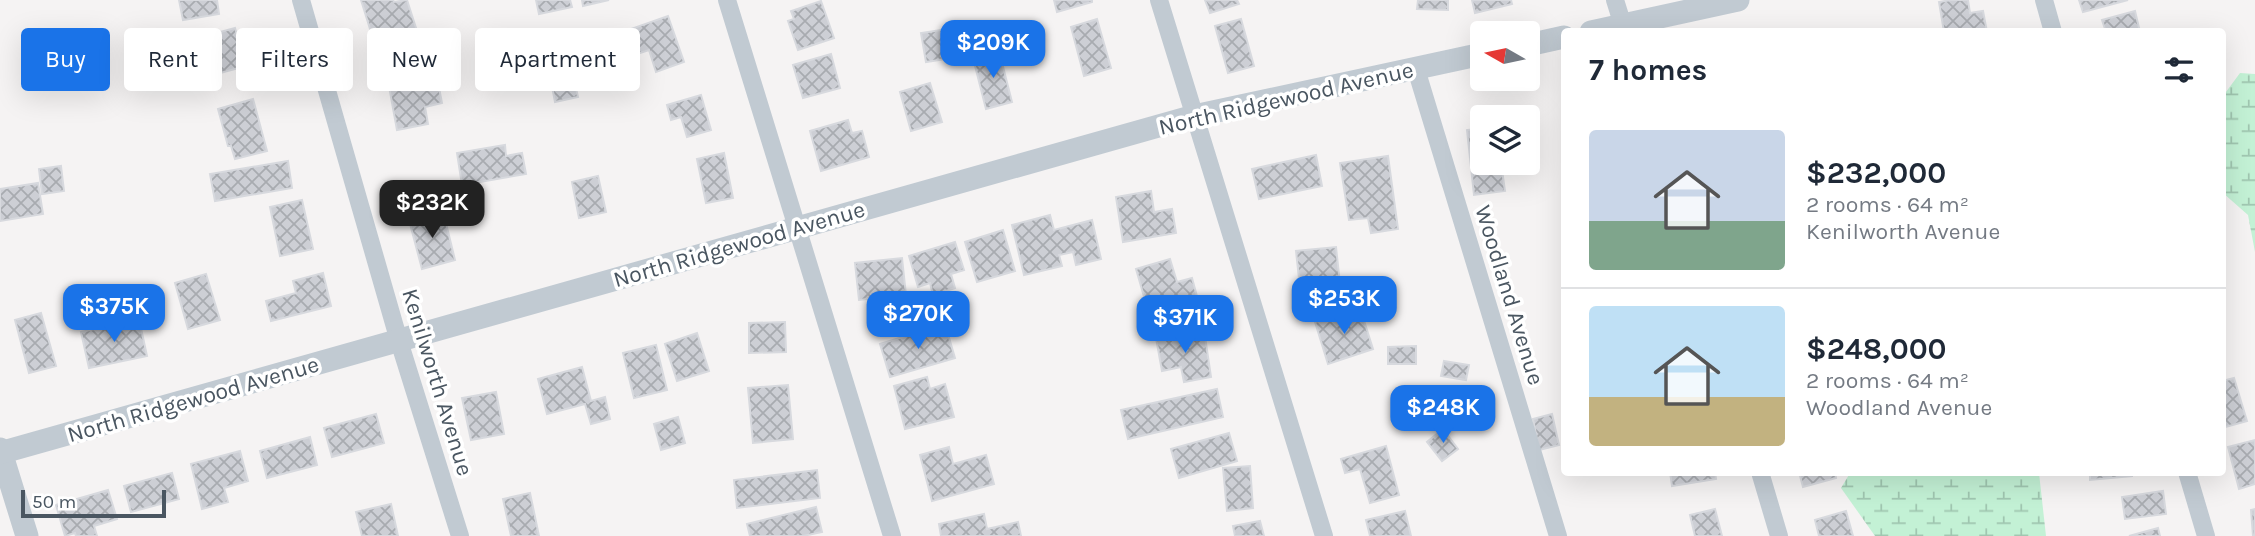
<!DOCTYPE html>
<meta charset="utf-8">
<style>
body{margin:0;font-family:Karla,sans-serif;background:#f6f6f7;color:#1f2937;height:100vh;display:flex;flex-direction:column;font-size:26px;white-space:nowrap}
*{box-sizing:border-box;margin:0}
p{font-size:23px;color:#747a83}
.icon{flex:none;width:38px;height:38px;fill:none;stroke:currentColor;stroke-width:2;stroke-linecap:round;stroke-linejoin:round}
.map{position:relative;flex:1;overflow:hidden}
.panel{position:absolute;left:1561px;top:28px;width:665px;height:448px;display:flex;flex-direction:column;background:#fff;border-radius:7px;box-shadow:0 7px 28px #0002}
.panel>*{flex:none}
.guide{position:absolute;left:21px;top:28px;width:665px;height:63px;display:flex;gap:14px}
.needle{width:46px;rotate:279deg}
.tools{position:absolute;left:1470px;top:21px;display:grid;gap:14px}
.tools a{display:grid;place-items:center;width:70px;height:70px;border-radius:7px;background:#fff;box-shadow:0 7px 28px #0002;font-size:35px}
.scale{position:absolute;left:21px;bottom:18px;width:145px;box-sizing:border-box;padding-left:7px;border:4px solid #4a5661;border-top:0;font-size:19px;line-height:24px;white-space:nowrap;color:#4a5661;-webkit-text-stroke:5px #fff;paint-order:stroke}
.price{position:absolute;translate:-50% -60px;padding:0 16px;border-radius:14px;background:#1a73e8;color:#fff;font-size:23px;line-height:46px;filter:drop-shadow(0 2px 4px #0008)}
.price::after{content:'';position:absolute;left:50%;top:42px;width:21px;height:16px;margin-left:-10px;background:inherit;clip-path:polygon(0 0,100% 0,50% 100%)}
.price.current{background:#222;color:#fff}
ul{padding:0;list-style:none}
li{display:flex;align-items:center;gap:21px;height:175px;padding:0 28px}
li+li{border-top:2px solid #e0e1e3}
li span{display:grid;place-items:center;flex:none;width:196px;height:140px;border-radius:7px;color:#555}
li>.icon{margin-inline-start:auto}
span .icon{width:84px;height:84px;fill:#fffc;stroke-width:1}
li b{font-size:30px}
h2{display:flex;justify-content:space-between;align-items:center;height:84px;padding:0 28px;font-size:30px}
.pill{padding:0 24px;border-radius:7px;background:#fff;box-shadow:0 7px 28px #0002;font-size:24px;line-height:63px}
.pill.current{background:#1a73e8;color:#fff}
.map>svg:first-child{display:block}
.wetland{fill:url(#wetland-marsh)}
.building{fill:url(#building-cross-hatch);stroke:#d7d9de;stroke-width:2}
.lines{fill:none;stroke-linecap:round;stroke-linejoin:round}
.minor{stroke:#c1cad2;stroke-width:18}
.tertiary{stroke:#c1cad2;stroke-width:23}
.labels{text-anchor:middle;stroke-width:7;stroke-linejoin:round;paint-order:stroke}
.street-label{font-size:23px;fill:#4a5661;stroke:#fff}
</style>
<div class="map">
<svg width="2255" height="536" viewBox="0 0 2255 536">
<defs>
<pattern id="wetland-marsh" width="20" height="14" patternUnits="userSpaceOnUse" patternTransform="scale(1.75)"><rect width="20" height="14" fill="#c3f1d5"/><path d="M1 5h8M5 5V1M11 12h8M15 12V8" fill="none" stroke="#a0c6b0"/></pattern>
<pattern id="building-cross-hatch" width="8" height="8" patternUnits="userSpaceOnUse" patternTransform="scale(1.75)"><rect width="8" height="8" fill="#cdcfd5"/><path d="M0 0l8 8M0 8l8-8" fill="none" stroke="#a8abb0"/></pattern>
</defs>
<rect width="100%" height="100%" fill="#f5f3f3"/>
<g class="wetland">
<polygon points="2240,73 2255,74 2255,252 2248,215 2223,193 2223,96"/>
<polygon points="1850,473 2039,473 2046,536 1875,536 1841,488"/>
</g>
<g class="building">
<polygon points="179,0 217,0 219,14 183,20"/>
<polygon points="361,0 393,0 394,2 407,0 417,31 375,45"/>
<polygon points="536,0 570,0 572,7 539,14"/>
<polygon points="582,0 609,0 583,6"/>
<polygon points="1054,0 1092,0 1092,2 1057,12"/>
<polygon points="1205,0 1237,0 1239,4 1210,13"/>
<polygon points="1418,0 1448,0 1448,10 1417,9"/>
<polygon points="1472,0 1511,0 1512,4 1475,13"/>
<polygon points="1951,0 1968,0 1970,13 1983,11 1987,32 1944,32 1939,2"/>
<polygon points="2079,0 2128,0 2083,12"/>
<polygon points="821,1 834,38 798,50 788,21 794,19 791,11"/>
<polygon points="2135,11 2140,32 2106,32 2102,20"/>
<polygon points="668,16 684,62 656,72 649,50 637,54 628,30"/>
<polygon points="1097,19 1111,68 1084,76 1071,27"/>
<polygon points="1241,19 1254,66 1228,73 1215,26"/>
<polygon points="235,28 246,66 209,76 198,38"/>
<polygon points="948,29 952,58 926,62 921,33"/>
<polygon points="515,48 521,70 502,74 497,53"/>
<polygon points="999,51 1012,102 986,109 973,58"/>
<polygon points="415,53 417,65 434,62 442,103 425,107 428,124 397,130 384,59"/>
<polygon points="831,54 840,88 803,98 793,65"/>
<polygon points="571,66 578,97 555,102 549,71"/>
<polygon points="930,83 942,122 911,131 900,92"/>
<polygon points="701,95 711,130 687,137 681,117 671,120 667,105"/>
<polygon points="253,99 267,151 235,159 231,146 228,146 218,109"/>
<polygon points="848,120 852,133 862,131 869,157 821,171 810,131"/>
<polygon points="1482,128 1482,163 1517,163 1517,168 1502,170 1505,191 1474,195 1467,130"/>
<polygon points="505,145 506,156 522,153 526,174 462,185 457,153"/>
<polygon points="724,153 733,198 706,203 697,159"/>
<polygon points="1316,155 1322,186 1259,199 1252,169"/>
<polygon points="1388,156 1398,229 1371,233 1368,218 1349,220 1340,163"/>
<polygon points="288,161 292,188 215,201 210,174"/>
<polygon points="61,166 64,191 42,194 39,169"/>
<polygon points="598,176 606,212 579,218 572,182"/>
<polygon points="38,183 43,214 0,221 0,189"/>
<polygon points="1151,191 1154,212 1172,209 1176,233 1123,242 1116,197"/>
<polygon points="302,200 313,249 280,256 270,207"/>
<polygon points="443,211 455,260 422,269 409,220"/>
<polygon points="1050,215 1054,230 1092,220 1101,259 1076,265 1073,252 1059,255 1062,266 1024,275 1012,225"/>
<polygon points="1003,230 1015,271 977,282 965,242"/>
<polygon points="955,242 964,270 951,274 955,288 933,295 930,283 918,287 909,256"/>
<polygon points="1336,247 1341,293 1301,297 1296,251"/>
<polygon points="902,258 906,295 859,300 855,263"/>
<polygon points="1170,259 1177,282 1192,278 1198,300 1149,314 1136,269"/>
<polygon points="323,273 331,306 271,321 266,301 296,293 293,281"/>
<polygon points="206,274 220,320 188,329 175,283"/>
<polygon points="1360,308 1373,349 1328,364 1315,322"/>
<polygon points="41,313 56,366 29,373 15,320"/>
<polygon points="139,319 147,356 89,368 81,332"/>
<polygon points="785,322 786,352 749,353 749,323"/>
<polygon points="945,324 955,358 890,377 880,344"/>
<polygon points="1204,330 1211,377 1184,382 1181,367 1162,371 1156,338"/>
<polygon points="697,333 709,371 677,381 665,344"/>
<polygon points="656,345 667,390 634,398 623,353"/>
<polygon points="1416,346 1416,364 1388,364 1388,347"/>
<polygon points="1444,361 1469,365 1466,380 1441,376"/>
<polygon points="582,367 591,401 605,397 610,419 591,424 585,404 547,414 538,379"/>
<polygon points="927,377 930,389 945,384 954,417 905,429 894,386"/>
<polygon points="2234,378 2247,421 2222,428 2222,381"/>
<polygon points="788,385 793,439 753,443 748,388"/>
<polygon points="1217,389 1223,417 1128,439 1121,410"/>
<polygon points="496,392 504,434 471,440 462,398"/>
<polygon points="376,414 384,443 332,457 324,428"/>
<polygon points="1552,414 1559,445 1539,450 1533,419"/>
<polygon points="678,417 685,443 661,450 654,424"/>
<polygon points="1443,429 1458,449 1442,461 1427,442"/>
<polygon points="1229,433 1237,461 1179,478 1171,449"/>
<polygon points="310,437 317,465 267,478 260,451"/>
<polygon points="2255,440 2255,484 2239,489 2228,447"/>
<polygon points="1386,446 1399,495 1370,503 1360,469 1345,473 1341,459"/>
<polygon points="949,447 953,464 986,455 994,484 932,501 920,455"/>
<polygon points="240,451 248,481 224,488 228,502 202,509 191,464"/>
<polygon points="1250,466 1253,508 1227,511 1223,468"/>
<polygon points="817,470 820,498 737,508 734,480"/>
<polygon points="1670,472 1715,472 1716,479 1672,486"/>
<polygon points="1799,472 1835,472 1836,478 1803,487"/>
<polygon points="2090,472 2132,472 2132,476 2090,480"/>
<polygon points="172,473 179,499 131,512 124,486"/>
<polygon points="108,490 117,519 94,526 97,536 76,536 75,533 65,536 56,505"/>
<polygon points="2163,491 2166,514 2125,519 2122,497"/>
<polygon points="530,493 539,536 511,536 503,499"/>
<polygon points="391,504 398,536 362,536 356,512"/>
<polygon points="816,507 822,532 803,536 750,536 747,524"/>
<polygon points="1715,509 1722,536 1695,536 1690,515"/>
<polygon points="2255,509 2255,536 2253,536 2251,510"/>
<polygon points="1405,511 1411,536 1370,536 1366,520"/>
<polygon points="1846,511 1853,536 1819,536 1815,520"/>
<polygon points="984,514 987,529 1018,522 1021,536 941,536 939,524"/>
<polygon points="1260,521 1264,536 1235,536 1233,526"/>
<polygon points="2158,528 2160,536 2129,536"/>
</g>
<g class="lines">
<g class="minor">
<polyline points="301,0 399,341 460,536"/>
<polyline points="727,0 892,536"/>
<polyline points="1159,0 1324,536"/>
<polyline points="1615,0 1625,32"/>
<polyline points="2044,0 2053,32"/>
<polyline points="1416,69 1558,536"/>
<polyline points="1760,472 1779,536"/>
<polyline points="2187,472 2206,536"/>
</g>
<g class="tertiary">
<polyline points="1591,32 1738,0"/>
<polyline points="1528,45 1564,37"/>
<polyline points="0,449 27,536"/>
<polyline points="0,453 1194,116 1482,54"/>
</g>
</g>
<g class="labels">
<g class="street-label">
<text transform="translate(1286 98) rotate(-13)" y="8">North Ridgewood Avenue</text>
<text transform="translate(739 244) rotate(-16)" y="8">North Ridgewood Avenue</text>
<text transform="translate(1510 295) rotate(73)" y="8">Woodland Avenue</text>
<text transform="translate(438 382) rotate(73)" y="8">Kenilworth Avenue</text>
<text transform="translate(193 399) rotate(-16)" y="8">North Ridgewood Avenue</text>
</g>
</g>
</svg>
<div class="tools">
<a><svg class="needle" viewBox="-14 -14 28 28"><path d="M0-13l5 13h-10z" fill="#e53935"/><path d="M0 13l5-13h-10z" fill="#747a83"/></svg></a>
<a><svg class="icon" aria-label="layers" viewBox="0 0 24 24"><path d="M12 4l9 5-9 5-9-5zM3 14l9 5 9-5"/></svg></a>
</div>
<div class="scale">50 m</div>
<b class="price" style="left:993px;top:80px">$209K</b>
<b class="price current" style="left:432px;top:240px">$232K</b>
<b class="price" style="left:1344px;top:336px">$253K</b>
<b class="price" style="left:114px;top:344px">$375K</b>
<b class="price" style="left:918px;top:351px">$270K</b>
<b class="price" style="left:1185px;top:355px">$371K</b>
<b class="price" style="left:1443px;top:445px">$248K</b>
<div class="guide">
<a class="pill current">Buy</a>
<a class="pill">Rent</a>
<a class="pill">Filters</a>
<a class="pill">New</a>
<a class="pill">Apartment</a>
</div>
<section class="panel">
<h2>7 homes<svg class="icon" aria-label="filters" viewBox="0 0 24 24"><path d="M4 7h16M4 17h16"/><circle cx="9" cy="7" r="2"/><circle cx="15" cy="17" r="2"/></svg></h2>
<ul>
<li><span style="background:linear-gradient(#c9d6e8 65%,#7fa58c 0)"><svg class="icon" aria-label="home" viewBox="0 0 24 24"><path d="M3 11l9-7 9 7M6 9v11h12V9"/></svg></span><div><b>$232,000</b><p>2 rooms · 64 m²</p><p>Kenilworth Avenue</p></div></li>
<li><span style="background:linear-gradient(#bfe0f5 65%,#c2b280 0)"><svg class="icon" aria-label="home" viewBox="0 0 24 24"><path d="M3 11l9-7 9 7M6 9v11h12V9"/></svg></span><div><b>$248,000</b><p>2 rooms · 64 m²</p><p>Woodland Avenue</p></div></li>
</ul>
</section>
</div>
